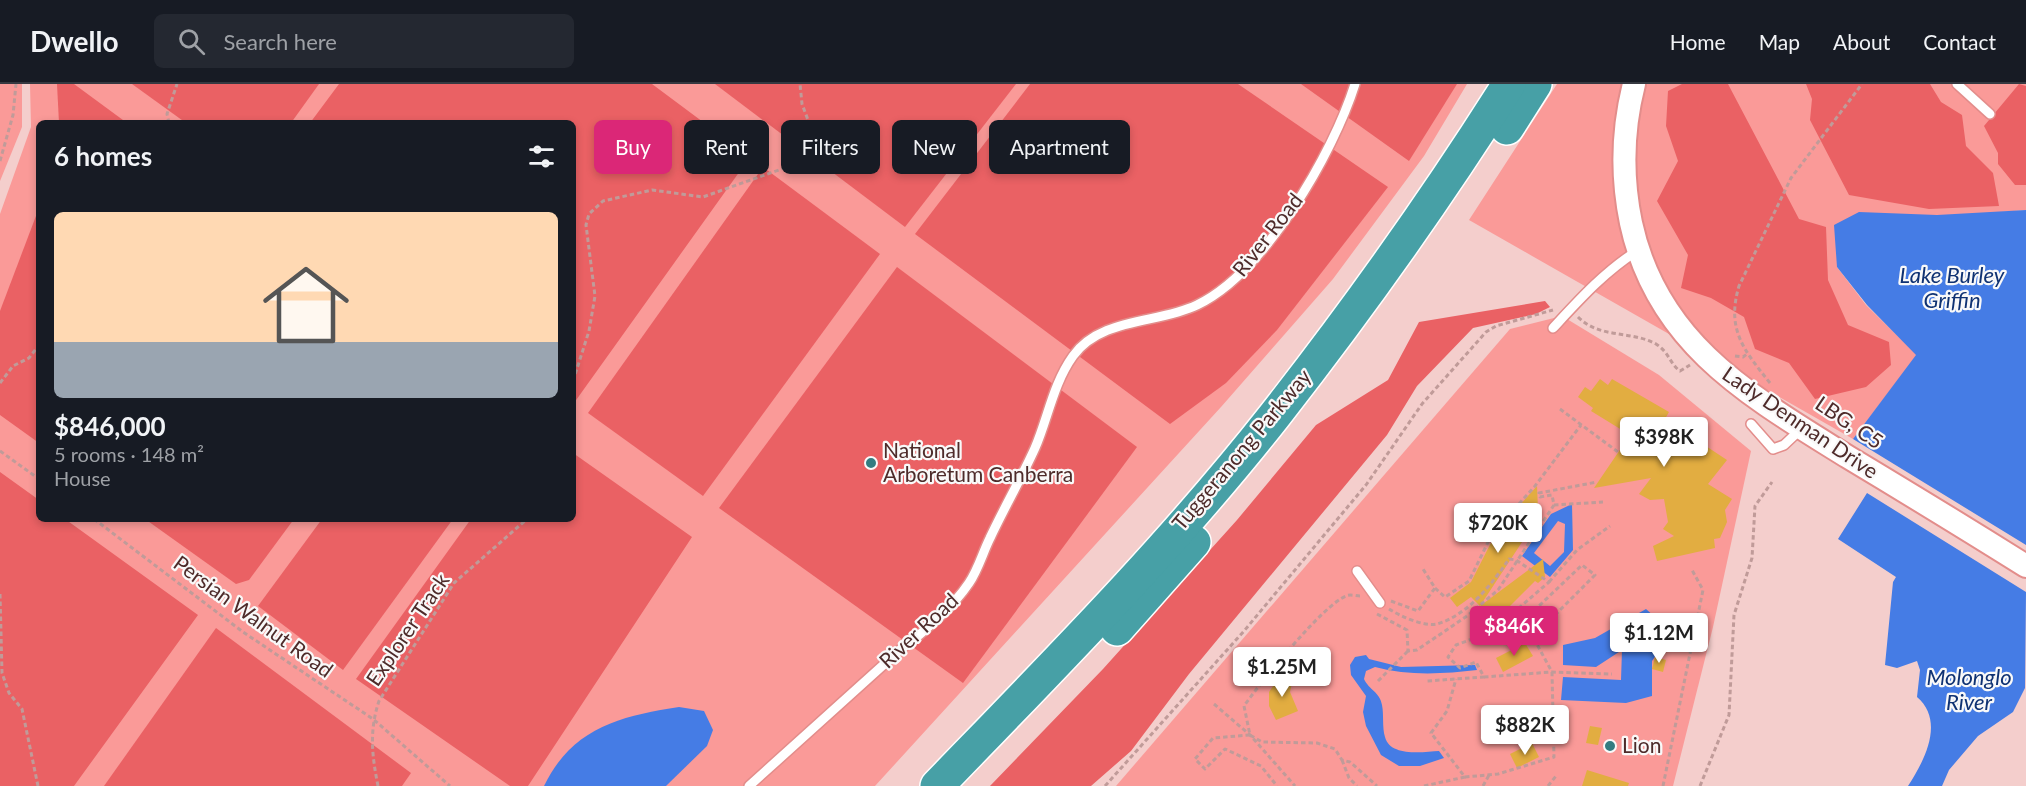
<!DOCTYPE html>
<meta charset="utf-8">
<style>
body{margin:0;font-family:Lato,sans-serif;background:#242831;color:#f1f3f6;height:100vh;display:flex;flex-direction:column;font-size:22px;white-space:nowrap}
*{box-sizing:border-box;margin:0}
p{font-size:20px;color:#9ea1a6}
.icon{flex:none;width:33px;height:33px;fill:none;stroke:currentColor;stroke-width:2;stroke-linecap:round;stroke-linejoin:round}
.map{position:relative;flex:1;overflow:hidden}
.details{position:absolute;left:36px;top:36px;width:540px;height:402px;display:flex;flex-direction:column;background:#171b24;border-radius:9px;box-shadow:0 3px 9px #0003}
.details>*{flex:none}
.hud{position:absolute;left:594px;top:36px;width:570px;height:54px;display:flex;gap:12px}
.price{position:absolute;translate:-50% -51px;padding:0 14px;border-radius:6px;background:#fff;color:#222;font-size:20px;line-height:39px;filter:drop-shadow(0 2px 3px #0008)}
.price::after{content:'';position:absolute;left:50%;top:36px;width:18px;height:14px;margin-left:-9px;background:inherit;clip-path:polygon(0 0,100% 0,50% 100%)}
.price.active{background:#db2777;color:#fff}
ul{padding:0;list-style:none}
li{display:grid;align-content:center;gap:12px;height:318px;padding:0 18px}
li span{display:grid;place-items:center;height:186px;border-radius:9px;color:#555}
li>.icon{margin-inline-start:auto}
span .icon{width:108px;height:108px;fill:#fffc;stroke-width:1}
li b{font-size:26px}
h2{display:flex;justify-content:space-between;align-items:center;height:72px;padding:0 18px;font-size:26px}
.chip{padding:0 21px;border-radius:9px;background:#171b24;box-shadow:0 3px 9px #0003;font-size:21px;line-height:54px}
.chip.active{background:#db2777;color:#fff}
header{display:flex;align-items:center;gap:36px;box-sizing:border-box;height:84px;padding:0 30px;background:#171b24;border-bottom:2px solid #363941}
header strong{font-size:28px}
nav{display:flex;gap:33px;margin-inline-start:auto;font-size:21px}
.search{width:420px;height:54px;background:#242831;display:flex;align-items:center;gap:15px;box-sizing:border-box;padding:0 21px;border-radius:9px;color:#9ea1a6;font-size:22px}
.map>svg:first-child{display:block}
.green{fill:#fa9a98;fill-rule:evenodd}
.forest{fill:#ea6164}
.water{fill:#457ce5;fill-rule:evenodd}
.building{fill:#e2ad41}
.lines{fill:none;stroke-linecap:round;stroke-linejoin:round}
.service-casing{stroke:#e38d8b;stroke-width:12}
.tertiary-casing{stroke:#e38d8b;stroke-width:26}
.motorway-casing{stroke:#fff;stroke-width:36}
.path{stroke:#c09b99;stroke-width:3;stroke-dasharray:4.5 3;stroke-linecap:butt}
.service{stroke:#fff;stroke-width:9}
.tertiary{stroke:#fff;stroke-width:22}
.motorway{stroke:#47a0a6;stroke-width:33}
.poi-dot{fill:#337c81;stroke:#f9f9f9;stroke-width:2}
.labels{text-anchor:middle;stroke-width:4.5;stroke-linejoin:round;paint-order:stroke}
.street-label{font-size:21px;fill:#4e2b2a;stroke:#f9f9f9}
.poi-label{font-size:21px;fill:#4e2b2a;stroke:#f9f9f9;text-anchor:start}
.water-label{font-size:22px;font-style:italic;fill:#0f3273;stroke:#f9f9f9}
</style>
<header>
<strong>Dwello</strong>
<div class="search"><svg class="icon" aria-label="search" viewBox="0 0 24 24"><circle cx="10" cy="10" r="6"/><path d="M15 15l6 6"/></svg>Search here</div>
<nav><a>Home</a><a>Map</a><a>About</a><a>Contact</a></nav>
</header>
<div class="map">
<svg width="2026" height="702" viewBox="0 0 2026 702">
<rect width="100%" height="100%" fill="#f4cecc"/>
<g class="green">
<polygon points="0,0 22,0 22,43 0,97"/>
<path d="M30,0h1437l-43,72 -91,123 -112,128 -346,379h-875v-572l31,-87zM39,39h534v396h-534z"/>
<polygon points="1557,0 2026,0 2026,126 2001,128 1837,183 1866,221 1917,271 1853,355 1469,136"/>
<polygon points="1562,232 1659,291 1751,367 1713,543 1673,702 1116,702 1510,245"/>
</g>
<g class="forest">
<polygon points="57,0 74,0 127,39 59,39"/>
<polygon points="132,0 319,0 291,39 186,39"/>
<polygon points="339,0 652,0 750,73 574,319 573,39 310,39"/>
<polygon points="715,0 1016,0 905,143"/>
<polygon points="1030,0 1238,0 1388,103 1277,246 1226,299 1170,340 915,150"/>
<polygon points="1301,0 1457,0 1409,77"/>
<polygon points="1682,0 1728,0 1799,135 1826,143 1828,196 1848,241 1889,258 1891,281 1866,303 1815,315 1789,279 1755,265 1744,233 1711,214 1681,204 1688,171 1657,117 1678,77 1666,42 1668,7"/>
<polygon points="1806,0 1930,0 1941,18 1962,31 1966,62 1993,89 1999,122 1929,125 1849,111 1810,36 1812,15"/>
<polygon points="2019,0 2026,2 2026,101 2015,101 1998,80 1998,69 1984,42"/>
<polygon points="763,83 880,170 703,412 588,329"/>
<polygon points="39,124 39,359 0,331 0,227"/>
<polygon points="897,183 1137,363 963,599 719,424"/>
<polygon points="1545,217 1550,223 1536,230 1473,244 1417,302 1387,351 1189,590 1131,667 1091,702 990,702 1103,585 1237,436 1316,341 1388,296 1419,238"/>
<polygon points="573,369 692,453 528,702 510,702 356,595 471,435 573,435"/>
<polygon points="0,388 39,416 39,435 65,435 198,531 74,702 0,702"/>
<polygon points="145,435 294,435 249,496 236,500"/>
<polygon points="322,435 453,435 343,586 258,522"/>
<polygon points="216,544 411,689 402,702 104,702"/>
</g>
<g class="water">
<polygon points="2026,126 2026,461 1853,355 1916,271 1867,221 1837,183 1834,141 1859,128 1937,131"/>
<path d="M1867,409l159,99 -1,96 -12,24 -35,24 -29,34 -7,16h-34c17,-26 37,-65 9,-89l3,-27 -3,-9 -20,7 -12,-3 8,-83 3,-5 -58,-38z"/>
<path d="M1572,420l1,46 -23,27 -28,-21 29,-42zM1558,437l7,3 -1,28 -14,14 -16,-13z"/>
<polygon points="1646,525 1667,544 1663,561 1652,577 1652,612 1626,619 1561,616 1563,593 1621,596 1622,566 1596,583 1563,581 1563,561 1595,554"/>
<path d="M1366,571l3,4 32,8 74,-2 2,5c-34,4 -69,6 -102,-3l-9,4 -2,8c5,11 16,13 18,26 2,10 0,22 3,32 5,20 38,15 54,14l5,7 -24,8h-21l-18,-11 -15,-29 -3,-14 3,-16 -15,-21 -1,-10 5,-8z"/>
<path d="M679,623l25,4 9,19 -6,16 -41,40h-122c28,-58 76,-70 135,-79z"/>
</g>
<g class="building">
<polygon points="1600,295 1608,301 1612,295 1669,328 1665,335 1727,376 1708,400 1732,415 1725,426 1727,438 1720,454 1714,455 1715,464 1657,477 1653,462 1674,452 1663,445 1668,438 1664,415 1650,416 1639,410 1651,394 1594,404 1630,351 1591,327 1593,324 1578,313 1585,303 1591,307"/>
<polygon points="1537,402 1538,424 1529,425 1519,438 1528,449 1480,522 1471,513 1457,523 1450,514 1471,498 1498,445"/>
<polygon points="1543,475 1545,493 1538,499 1535,497 1495,537 1480,522"/>
<polygon points="1525,559 1533,572 1503,588 1496,574"/>
<polygon points="1655,573 1666,576 1663,588 1652,585"/>
<polygon points="1280,592 1293,594 1290,608 1298,627 1276,636 1269,622 1269,608"/>
<polygon points="1590,642 1602,644 1598,661 1586,659"/>
<polygon points="1532,659 1539,673 1517,684 1510,670"/>
<polygon points="1587,686 1629,699 1628,702 1582,702"/>
</g>
<g class="lines">
<defs>
<g id="service">
<polyline points="1957,0 1990,30"/>
<path d="M1553,244c26,-28 51,-56 84,-77"/>
<polyline points="1751,340 1773,365 1784,361 1802,344"/>
<polyline points="1357,487 1380,519"/>
<path d="M749,702l152,-137c22,-16 52,-42 68,-66 9,-13 14,-31 21,-45 14,-30 31,-59 45,-90 13,-30 18,-64 38,-92 28,-39 85,-32 124,-51 67,-32 136,-151 158,-221"/>
</g>
<path id="tertiary" d="M1634,0c-12,47 -13,91 -3,139 26,121 119,173 217,234 60,36 119,72 178,109"/>
<g id="motorway">
<polyline points="1507,44 1535,0"/>
<polyline points="1117,545 1194,458"/>
<path d="M937,702c116,-120 235,-240 338,-371 83,-106 162,-217 234,-331"/>
</g>
</defs>
<use href="#service" class="service-casing"/>
<use href="#tertiary" class="tertiary-casing"/>
<use href="#motorway" class="motorway-casing"/>
<g class="path">
<polyline points="169,39 167,30 177,0"/>
<polyline points="0,77 13,31 16,0"/>
<path d="M1578,233c22,22 52,13 78,27 13,8 14,20 24,27l10,-6"/>
<polyline points="1735,272 1743,273 1747,270"/>
<polyline points="573,297 589,247 595,212 586,141 589,130 603,117 652,106 703,113 804,77 811,44 802,20 800,0"/>
<polyline points="0,299 13,282 29,274 39,261"/>
<path d="M1770,299c-26,-33 -44,-53 -31,-97l52,-108 71,-94"/>
<polyline points="1560,325 1618,368"/>
<polyline points="0,367 39,395"/>
<polyline points="1554,421 1603,418"/>
<polyline points="94,435 243,548 373,635 450,702"/>
<polyline points="1549,498 1577,466 1610,442"/>
<polyline points="1435,504 1445,513 1469,497 1492,450 1535,402 1581,341"/>
<polyline points="0,510 2,589 9,609 22,625 38,702"/>
<path d="M1360,512c-4,0 -10,-2 -14,0 -23,9 -86,87 -102,110l6,29 12,7 55,1 18,6 7,11 8,2 27,24"/>
<polyline points="1391,517 1418,527 1435,504 1423,485"/>
<path d="M1389,525c11,7 35,18 48,15 31,-9 55,-40 72,-65l7,1 33,22 -58,50 -35,13 -8,12 12,11 16,-6 8,15 -57,4"/>
<polyline points="1377,530 1407,546 1408,567 1417,566 1467,532 1498,506 1554,421 1552,411 1540,413 1539,409 1597,398"/>
<polyline points="1484,593 1552,588 1612,590"/>
<polyline points="1378,597 1408,567"/>
<polyline points="1214,620 1250,651 1295,702"/>
<polyline points="1250,651 1213,654 1195,675 1205,685 1225,665 1261,682 1277,702"/>
<polyline points="1342,676 1349,694 1357,702"/>
<polyline points="1465,693 1498,690 1554,673 1552,588 1533,553 1595,491 1582,481 1521,539 1513,529"/>
<path d="M378,702c-6,-30 -9,-55 1,-85l75,-118 73,-64"/>
<polyline points="1105,702 1244,547 1366,401 1422,320 1486,248 1496,242 1553,226"/>
<polyline points="1424,702 1465,693 1431,649 1447,627 1456,595"/>
<polyline points="1483,702 1489,691"/>
<polyline points="1548,702 1556,692"/>
<polyline points="1663,702 1703,506 1692,486"/>
<polyline points="1700,702 1729,631 1734,531 1752,474 1755,422 1772,398"/>
</g>
<use href="#service" class="service"/>
<use href="#tertiary" class="tertiary"/>
<use href="#motorway" class="motorway"/>
</g>
<g class="poi-dot">
<circle cx="871" cy="379" r="6"/>
<circle cx="1610" cy="662" r="6"/>
</g>
<g class="labels">
<g class="street-label">
<text transform="translate(1268 151) rotate(-52)" y="7">River Road</text>
<text transform="translate(1800 339) rotate(34)" y="7">Lady Denman Drive</text>
<text transform="translate(1849 339) rotate(34)" y="7">LBG, C5</text>
<text transform="translate(1242 366) rotate(-50)" y="7">Tuggeranong Parkway</text>
<text transform="translate(253 533) rotate(36)" y="7">Persian Walnut Road</text>
<text transform="translate(408 546) rotate(-56)" y="7">Explorer Track</text>
<text transform="translate(919 547) rotate(-43)" y="7">River Road</text>
</g>
<g class="poi-label">
<text x="883" y="374">National<tspan x="883" dy="24">Arboretum Canberra</tspan></text>
<text x="1622" y="669">Lion</text>
</g>
<g class="water-label">
<text x="1952" y="199">Lake Burley<tspan x="1952" dy="25">Griffin</tspan></text>
<text x="1969" y="601">Molonglo<tspan x="1969" dy="25">River</tspan></text>
</g>
</g>
</svg>
<b class="price" style="left:1664px;top:384px">$398K</b>
<b class="price" style="left:1498px;top:470px">$720K</b>
<b class="price active" style="left:1514px;top:573px">$846K</b>
<b class="price" style="left:1659px;top:580px">$1.12M</b>
<b class="price" style="left:1282px;top:614px">$1.25M</b>
<b class="price" style="left:1525px;top:672px">$882K</b>
<div class="hud">
<a class="chip active">Buy</a>
<a class="chip">Rent</a>
<a class="chip">Filters</a>
<a class="chip">New</a>
<a class="chip">Apartment</a>
</div>
<section class="details">
<h2>6 homes<svg class="icon" aria-label="filters" viewBox="0 0 24 24"><path d="M4 7h16M4 17h16"/><circle cx="9" cy="7" r="2"/><circle cx="15" cy="17" r="2"/></svg></h2>
<ul>
<li><span style="background:linear-gradient(#ffd9b3 70%,#9aa5b1 0)"><svg class="icon" aria-label="home" viewBox="0 0 24 24"><path d="M3 11l9-7 9 7M6 9v11h12V9"/></svg></span><div><b>$846,000</b><p>5 rooms · 148 m²</p><p>House</p></div></li>
</ul>
</section>
</div>
